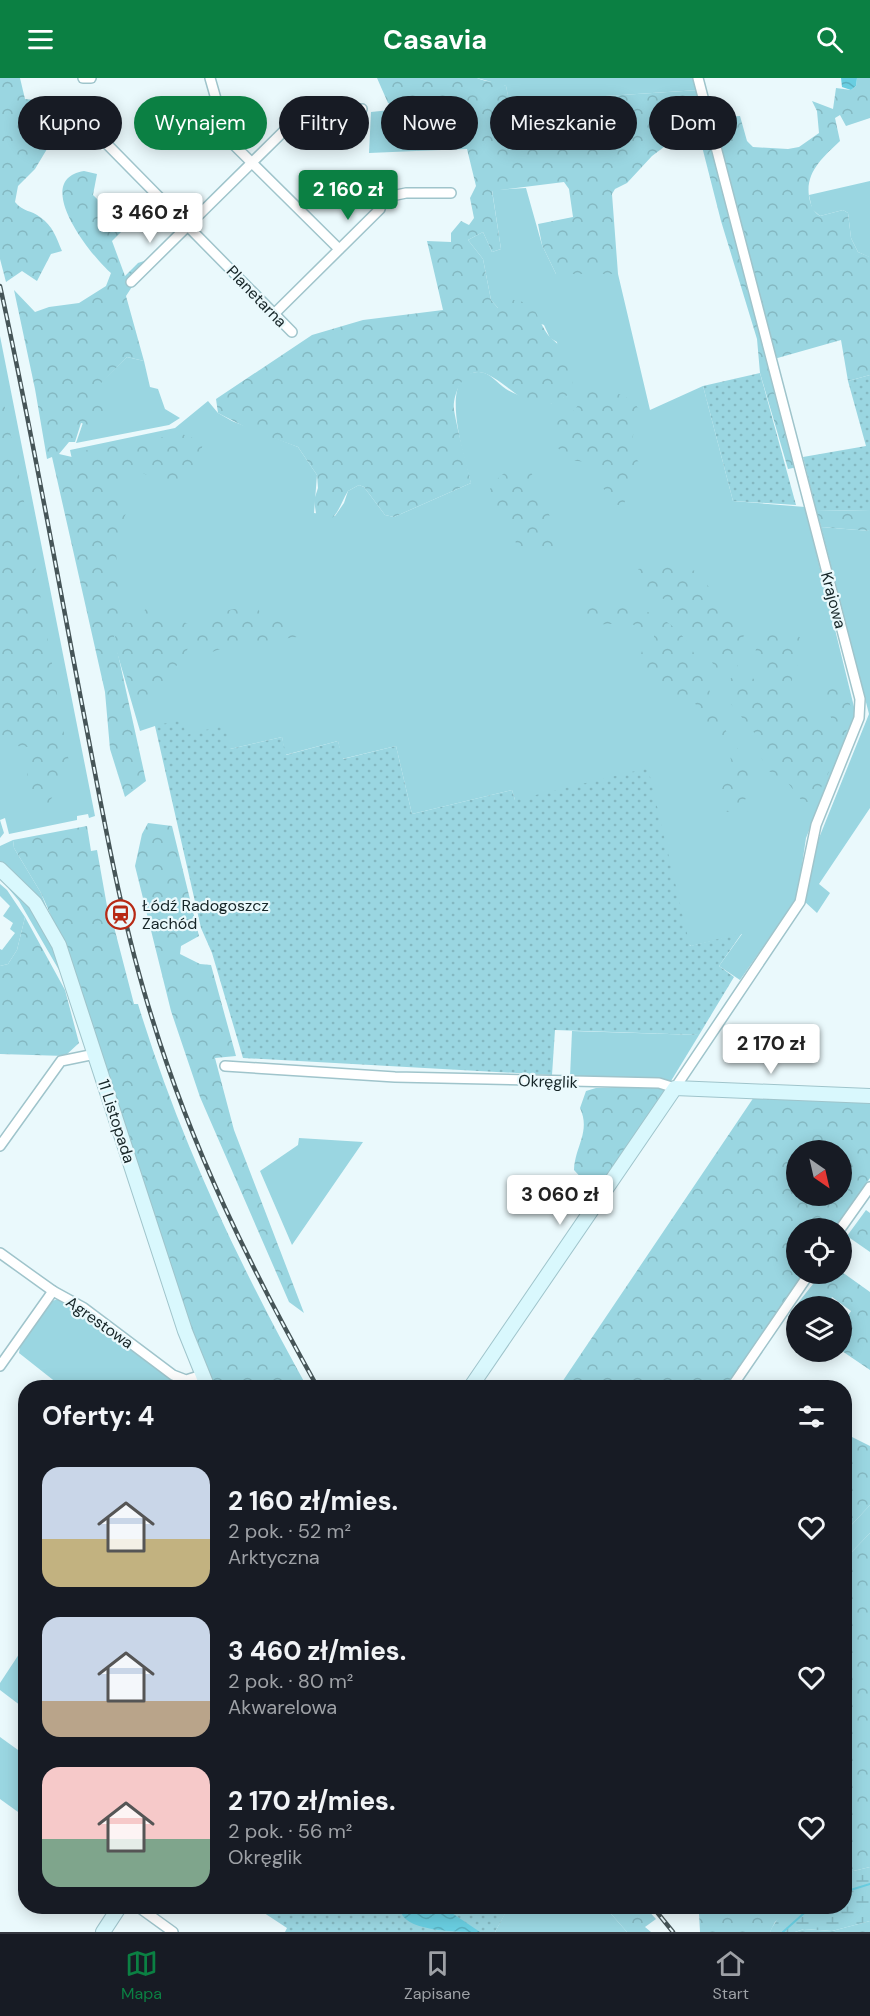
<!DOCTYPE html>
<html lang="pl">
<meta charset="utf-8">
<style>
body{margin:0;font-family:"DM Sans",sans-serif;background:#20242c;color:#f1f3f6;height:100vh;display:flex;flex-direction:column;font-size:22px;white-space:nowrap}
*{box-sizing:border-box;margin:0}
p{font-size:20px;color:#9ea1a6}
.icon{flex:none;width:33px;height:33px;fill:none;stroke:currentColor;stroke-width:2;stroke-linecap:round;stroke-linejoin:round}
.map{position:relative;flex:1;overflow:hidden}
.side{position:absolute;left:18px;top:1302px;width:834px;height:534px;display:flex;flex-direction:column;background:#171b24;border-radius:24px;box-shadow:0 3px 15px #0003}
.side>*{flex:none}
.top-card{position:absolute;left:18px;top:18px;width:834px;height:54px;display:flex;gap:12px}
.needle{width:39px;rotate:146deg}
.tools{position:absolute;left:786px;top:1062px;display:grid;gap:12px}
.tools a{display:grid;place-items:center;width:66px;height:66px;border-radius:50%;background:#171b24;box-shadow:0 3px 15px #0003;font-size:30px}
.price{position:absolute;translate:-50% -51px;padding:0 14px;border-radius:6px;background:#fff;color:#222;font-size:20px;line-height:39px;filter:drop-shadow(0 2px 3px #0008)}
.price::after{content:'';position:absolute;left:50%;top:36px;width:18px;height:14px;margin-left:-9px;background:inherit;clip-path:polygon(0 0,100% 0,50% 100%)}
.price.selected{background:#0b8043;color:#fff}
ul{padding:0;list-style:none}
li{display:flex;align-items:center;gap:18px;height:150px;padding:0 24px}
li span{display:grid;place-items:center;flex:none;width:168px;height:120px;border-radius:18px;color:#555}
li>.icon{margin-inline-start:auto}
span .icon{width:72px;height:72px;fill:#fffc;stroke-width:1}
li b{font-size:26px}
h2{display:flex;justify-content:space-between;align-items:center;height:72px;padding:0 24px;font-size:26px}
.chip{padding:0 21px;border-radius:27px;background:#171b24;box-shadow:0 3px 15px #0003;font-size:21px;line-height:54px}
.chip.selected{background:#0b8043;color:#fff}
header{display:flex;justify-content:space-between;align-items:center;height:78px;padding:0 24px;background:#0b8043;color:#fff;font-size:27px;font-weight:700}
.tabs{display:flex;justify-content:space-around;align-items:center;height:84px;border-top:2px solid #363941;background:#171b24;font-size:16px;color:#9ea1a6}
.tabs a{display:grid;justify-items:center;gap:3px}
.tabs .selected{color:#0b8043}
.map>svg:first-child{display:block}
.grass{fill:#9ad6e1}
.forest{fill:url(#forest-crowns);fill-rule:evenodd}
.wetland{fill:url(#wetland-marsh)}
.garden{fill:url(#garden-dots)}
.water{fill:url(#water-waves)}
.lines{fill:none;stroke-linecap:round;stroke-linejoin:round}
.stream{stroke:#69cee1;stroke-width:2}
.street-casing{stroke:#9fc4cb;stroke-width:12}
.secondary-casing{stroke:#9fc4cb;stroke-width:16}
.street{stroke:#fff;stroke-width:9}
.secondary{stroke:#d9f8fd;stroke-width:14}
.rail-casing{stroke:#465558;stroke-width:4.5}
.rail{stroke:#eaf9fc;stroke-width:2;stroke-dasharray:7;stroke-linecap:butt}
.labels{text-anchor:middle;stroke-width:4.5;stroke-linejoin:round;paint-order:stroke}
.street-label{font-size:16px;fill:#152426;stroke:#eaf9fc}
.poi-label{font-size:16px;fill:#152426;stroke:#eaf9fc;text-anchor:start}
</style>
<header><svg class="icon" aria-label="menu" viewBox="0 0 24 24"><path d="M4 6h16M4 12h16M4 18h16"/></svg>Casavia<svg class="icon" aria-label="search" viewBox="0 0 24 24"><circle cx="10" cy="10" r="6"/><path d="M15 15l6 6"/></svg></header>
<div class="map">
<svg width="870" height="1854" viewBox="0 0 870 1854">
<defs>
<pattern id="forest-crowns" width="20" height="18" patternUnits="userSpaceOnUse" patternTransform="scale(1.5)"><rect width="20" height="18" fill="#9ad6e1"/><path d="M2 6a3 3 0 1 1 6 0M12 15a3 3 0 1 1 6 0" fill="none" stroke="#84b8c1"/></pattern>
<pattern id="wetland-marsh" width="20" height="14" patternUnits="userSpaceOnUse" patternTransform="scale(1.5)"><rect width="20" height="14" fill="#9ad6e1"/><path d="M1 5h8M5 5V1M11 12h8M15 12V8" fill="none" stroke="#84b8c1"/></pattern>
<pattern id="garden-dots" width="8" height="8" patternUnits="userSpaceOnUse" patternTransform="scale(1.5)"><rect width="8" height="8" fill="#9ad6e1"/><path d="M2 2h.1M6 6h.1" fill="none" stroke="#84b8c1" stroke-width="1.8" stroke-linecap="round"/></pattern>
<pattern id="water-waves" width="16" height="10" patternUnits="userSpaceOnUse" patternTransform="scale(1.5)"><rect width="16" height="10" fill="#69cee1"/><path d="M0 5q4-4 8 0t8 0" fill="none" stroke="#5ab1c1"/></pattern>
</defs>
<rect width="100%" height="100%" fill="#eaf9fc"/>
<g class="grass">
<polygon points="477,0 696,0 699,12 559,21 565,61 518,70 506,8"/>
<polygon points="428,28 416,73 369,75 371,34"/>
<polygon points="870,103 870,179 869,179 858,174 851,160 848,135 843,132 820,138 812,131 809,117"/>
<path d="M526,110l16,57 14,29h62l32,136 53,-24 30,115 72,6 51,208 -50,123 -9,60 -57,82 -21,-14 23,-32 -51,12 -176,-146 -3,-10 -100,24 -16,-68 -54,13 -4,-18 -53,14 -3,-18 -52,12 -75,-23 -15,5 -38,-130 -32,-151 105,-22 33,-27 10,12 14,8 66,26 19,28 -3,38 21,3 9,-13 4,-12 11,-6 5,2 21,28 9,2 77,-34c-5,-22 -36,-112 8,-111 11,0 19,12 27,17 13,8 31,11 44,15l14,-7 -7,-55 -7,-4 -6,-13 -46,-17 -7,-8 -8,-41 -15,-19 15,-8 9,20 9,-3 -9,-59z"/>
<polygon points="0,258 95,738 89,740 88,736 77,738 77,742 9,756 5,740 0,742 4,755 0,760"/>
<polygon points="127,279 144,283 150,309 158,311 165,331 180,340 169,347 76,365 95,310"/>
<polygon points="821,449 870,453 870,730 819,806 830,815 817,835 804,823 819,760 869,636"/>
<polygon points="13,762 14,770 41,815 49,836 24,804 0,784 0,768"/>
<polygon points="0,800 33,832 52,863 86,967 63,899 19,823"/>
<polygon points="0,806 7,812 25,839 17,872 8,886 0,888 0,871 2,872 15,855 10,851 13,845 3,838 10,828 0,818"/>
<polygon points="572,953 699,957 671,1003 570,999"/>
<polygon points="299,1060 363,1064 292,1167 260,1093 298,1067"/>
<polygon points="60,1220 177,1304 188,1305 191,1309 62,1309 19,1275 20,1269 50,1224"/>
<polygon points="870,1427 870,1455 845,1481 845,1454"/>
<polygon points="25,1567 25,1631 0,1612 0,1605"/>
<polygon points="0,1659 25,1677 25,1739 0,1721"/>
<polygon points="509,1828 605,1829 627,1854 495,1854"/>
</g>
<g class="forest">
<path d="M0,0h20l5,21 21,2 8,6 5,22 -24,40 -17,17 -3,16c8,10 16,8 25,15 13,9 16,20 22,34l-11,3 -14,27 -15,-10 -16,11 -6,-23z"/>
<path d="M377,0h100c10,5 19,2 29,8l13,62 46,-9 -6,-40 140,-9 99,377 -10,2 -28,-96 -3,-34 -36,-118 -25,-98 -44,33 -25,27 -12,6 -3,5 6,80h-62l-14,-29 -4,-21 35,-7 -4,-28 -5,-7 -72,9 9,58 -9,3 -9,-20 -15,8 15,19 8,41 7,8 6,-10 28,6c5,9 11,27 19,34 19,17 27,27 19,55 -38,32 -55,-8 -86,-20 -20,-7 -32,22 -30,37 4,24 12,49 17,73l-77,34 -9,-2 -21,-28 -5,-2 -11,6c-8,13 -8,22 -21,31l-10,-2 -3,-20 4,-12 -1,-13 -19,-28 -47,-17 -33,-17 -2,-14 96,-64 51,-15 80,-10 -16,-69 24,1v-9l10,-12 8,4 5,-7 -4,-20 6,-12 -9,-37 -51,2 12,-44 -26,1 -14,-5z"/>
<path d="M857,0h13v40l-24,8 -6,-11 -5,3 5,23c-18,17 -37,33 -30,60 2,7 4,11 10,15l23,-6 5,3 3,25 7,14 12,5v118l-22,6 -7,-41 -67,19 -56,-211 1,-31 21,-1 7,25 6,6 35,2 11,-2 20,-14 -2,-22 -5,-10 21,8 3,-21 15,2 5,-4z"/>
<path d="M84,93l13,3 -4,21 33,32 -14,14 13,35 13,-13 12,-4 -24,37 18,65 -17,-4 -31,31 8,9v23l-13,6 -10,-3 -6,19h-6l-10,12 13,3 7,10 3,-16 100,-17 21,8 -6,32 -12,10 -13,4 -35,-18 -14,9 -3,18 6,16 -11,28 7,81 8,1 18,-16 8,9 11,-2 21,10c1,8 3,17 0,24 -7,16 -35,46 -50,53l-7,-12 -19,-62 34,154 -21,16 -15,-48 -5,-57 -53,-235 -5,2 -12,-70 -21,-99 21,22 14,-5 30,-4 27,-17 5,-13c-19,-16 -81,-93 -27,-102z"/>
<polygon points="0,306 21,406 70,690 48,726 37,725 27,700 28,669 6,667 0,661"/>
<path d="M590,312c23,1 36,2 51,21l-12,37 13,19 -1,9 -12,3 -5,27 -11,-2 -13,-21 -3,-14 -11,-7 -17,-2 -11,-12 -2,-26 16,-9z"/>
<path d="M527,388c15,23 30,59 26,87l-29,-1 -8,-5 -1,-15 -4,-6 -10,-4 -17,-18c6,-22 20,-37 43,-38z"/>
<polygon points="816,432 870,433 870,453 821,449"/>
<path d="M664,487l32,6c16,21 36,41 50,62l-11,15 3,18 -11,5 -12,-3 -13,-26 -36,-42 -29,-13 1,-18z"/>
<path d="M589,521c30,5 67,9 90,33 25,27 29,63 45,95 7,15 21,28 26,44 4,11 -3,25 -8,35l-15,6 -8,-18 7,-14 8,-8 -4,-16 -23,-25 -14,-33c-15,3 -22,0 -36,-8l5,-7 -4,-8 -14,-4 -5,-11 5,-15 10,-2v-10l-25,-10 -39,2 -7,-10z"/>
<polygon points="255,527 263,538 300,537 302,549 297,559 251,565 242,563 204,577 195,574 192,550 214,535"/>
<path d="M789,548l16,17 -19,54 36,26 11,-1 -16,-35 11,-6c12,7 20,12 23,27 3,16 -29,79 -38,95l-11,-2 -14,-18 -19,-12 -11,-19 -2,-17 -25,-31 -4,-23 18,-12 13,15 11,-7 -14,-21 3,-23z"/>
<polygon points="148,745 172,748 199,858 181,868 180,876 200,886 211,887 236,978 215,980 234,1052 304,1235 289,1224 200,1019 171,933 135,788 142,756"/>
<path d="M87,748l4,25 6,-1 13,73h3l21,81h4c41,135 101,260 169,383h-94l-14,-31 -143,-429 -15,-34 -27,-45 -1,-8z"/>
<polygon points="25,839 65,912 79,965 65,978 0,976 0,888 8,886 17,872"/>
<path d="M662,1008l4,6 -73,105 -8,-15 -11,-12c1,-24 17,-38 6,-62l6,-17 10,-3z"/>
<path d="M756,1016l114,9v75l-34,50h-40v46h9l-76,113 -171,1zM796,1072h46v46h-46z"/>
<polygon points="866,1132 870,1135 870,1174 847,1158"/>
<polygon points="842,1194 870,1214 870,1292 842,1273 842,1247 851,1233 832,1219 825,1228 796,1228 796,1240 790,1235 821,1196"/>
<polygon points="844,1355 870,1368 870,1427 845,1454"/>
<polygon points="870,1455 870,1789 845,1795 845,1481"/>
<polygon points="605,1829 645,1829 656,1841 645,1849 651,1854 627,1854"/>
<polygon points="695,1829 794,1829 775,1844 770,1854 700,1854 699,1836"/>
<polygon points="870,1843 870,1854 795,1854 804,1851 832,1853"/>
</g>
<path class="wetland" d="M870,1789v54l-38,10 -28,-2 -9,3h-25c14,-32 45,-26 74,-26l1,-33z"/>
<g class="garden">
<polygon points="760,295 796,427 733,423 703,308"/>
<polygon points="870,297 870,433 816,432 803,379 866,368 848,303"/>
<polygon points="182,641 186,657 225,647 230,671 282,659 286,677 338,663 343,681 396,668 412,736 512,712 515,722 648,690 690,868 742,855 719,888 734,899 699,957 555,952 552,997 243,980 212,875 201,850 155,648"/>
<polygon points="255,1829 509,1829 495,1854 285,1854 287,1850"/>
</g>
<g class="water">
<polygon points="841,0 857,0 856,8 851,12 842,9"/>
<path d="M401,1829h42l37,25c-19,0 -83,0 -79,-25z"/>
</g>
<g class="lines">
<g class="stream">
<polyline points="844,1814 870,1806"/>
<polyline points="783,1854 812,1828"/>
</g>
<defs>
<g id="street">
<polyline points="83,0 91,0"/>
<polyline points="210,0 224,49 235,68 339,171"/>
<polyline points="96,55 292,254"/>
<polyline points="131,204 292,45 318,34 362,31"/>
<polyline points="275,235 380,131 382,120 406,115 451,115"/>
<polyline points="225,988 395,999 659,1005 675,1010 800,824 816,747 859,640 860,621 698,0"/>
<polyline points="0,1068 61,983 95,976"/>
<polyline points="841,1150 870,1109"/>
<polyline points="0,1175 53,1213 84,1230 173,1297 186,1302 202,1297"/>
<polyline points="0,1288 53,1213"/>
<polyline points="731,1310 809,1196"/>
<polyline points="137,1828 173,1854"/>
</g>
<g id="secondary">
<polyline points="0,791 35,825 59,867 185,1253 208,1310"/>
<polyline points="470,1310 675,1010 870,1018"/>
<polyline points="103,1854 120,1828"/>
</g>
</defs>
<use href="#street" class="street-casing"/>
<use href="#secondary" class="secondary-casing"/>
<use href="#street" class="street"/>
<use href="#secondary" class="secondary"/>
<defs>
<g id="rail">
<path d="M0,208c33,149 59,300 88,450 18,95 35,190 64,282 40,131 99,251 166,370"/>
<polyline points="652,1828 673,1854"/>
</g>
</defs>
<use href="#rail" class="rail-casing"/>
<use href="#rail" class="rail"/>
</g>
<defs>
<symbol id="station-ring" viewBox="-11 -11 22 22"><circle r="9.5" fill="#eaf9fc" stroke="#b72a15" stroke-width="1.5"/><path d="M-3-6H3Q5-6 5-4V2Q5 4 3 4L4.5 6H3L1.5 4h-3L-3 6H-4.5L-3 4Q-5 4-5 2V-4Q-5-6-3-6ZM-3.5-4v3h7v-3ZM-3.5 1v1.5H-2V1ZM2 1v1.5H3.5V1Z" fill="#b72a15"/></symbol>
</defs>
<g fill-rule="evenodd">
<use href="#station-ring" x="104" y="820" width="33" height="33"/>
</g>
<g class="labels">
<g class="street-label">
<text transform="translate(257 218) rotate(46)" y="6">Planetarna</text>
<text transform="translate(834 522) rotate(75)" y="6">Krajowa</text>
<text transform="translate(548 1003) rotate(2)" y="6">Okręglik</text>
<text transform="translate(117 1043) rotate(72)" y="6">11 Listopada</text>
<text transform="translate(100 1244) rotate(35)" y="6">Agrestowa</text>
</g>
<g class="poi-label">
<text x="142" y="833">Łódź Radogoszcz<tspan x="142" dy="18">Zachód</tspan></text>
</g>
</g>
</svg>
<div class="tools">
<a><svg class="needle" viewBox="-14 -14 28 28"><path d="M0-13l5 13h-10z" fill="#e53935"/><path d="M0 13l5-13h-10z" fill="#9ea1a6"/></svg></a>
<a><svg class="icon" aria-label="locate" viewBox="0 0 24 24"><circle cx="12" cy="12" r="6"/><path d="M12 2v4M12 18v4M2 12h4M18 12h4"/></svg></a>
<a><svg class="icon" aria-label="layers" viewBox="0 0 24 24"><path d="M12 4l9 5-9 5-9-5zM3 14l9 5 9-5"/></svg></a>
</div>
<b class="price selected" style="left:348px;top:143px">2 160 zł</b>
<b class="price" style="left:150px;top:166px">3 460 zł</b>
<b class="price" style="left:771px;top:997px">2 170 zł</b>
<b class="price" style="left:560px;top:1148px">3 060 zł</b>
<div class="top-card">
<a class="chip">Kupno</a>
<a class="chip selected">Wynajem</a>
<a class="chip">Filtry</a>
<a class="chip">Nowe</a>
<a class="chip">Mieszkanie</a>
<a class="chip">Dom</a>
</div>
<section class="side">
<h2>Oferty: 4<svg class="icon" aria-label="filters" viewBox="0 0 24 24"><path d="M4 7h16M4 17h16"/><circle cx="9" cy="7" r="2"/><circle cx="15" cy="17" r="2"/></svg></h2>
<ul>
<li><span style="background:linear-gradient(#c9d6e8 60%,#c2b280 0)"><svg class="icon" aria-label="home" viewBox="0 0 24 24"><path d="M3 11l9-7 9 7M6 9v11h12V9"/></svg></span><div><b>2 160 zł/mies.</b><p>2 pok. · 52 m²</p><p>Arktyczna</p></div><svg class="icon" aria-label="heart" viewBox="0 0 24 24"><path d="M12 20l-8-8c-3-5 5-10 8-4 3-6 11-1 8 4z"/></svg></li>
<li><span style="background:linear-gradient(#c9d6e8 70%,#b9a48a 0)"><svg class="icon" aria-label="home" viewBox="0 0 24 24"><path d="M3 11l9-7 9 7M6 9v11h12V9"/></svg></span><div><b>3 460 zł/mies.</b><p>2 pok. · 80 m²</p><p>Akwarelowa</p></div><svg class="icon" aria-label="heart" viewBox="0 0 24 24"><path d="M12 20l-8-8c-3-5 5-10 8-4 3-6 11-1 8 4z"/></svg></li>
<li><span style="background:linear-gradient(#f6c9c9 60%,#7fa58c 0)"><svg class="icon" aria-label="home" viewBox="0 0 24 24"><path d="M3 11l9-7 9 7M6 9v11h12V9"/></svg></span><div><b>2 170 zł/mies.</b><p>2 pok. · 56 m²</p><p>Okręglik</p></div><svg class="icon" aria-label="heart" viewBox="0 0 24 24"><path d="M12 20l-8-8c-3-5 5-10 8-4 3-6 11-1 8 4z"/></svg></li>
</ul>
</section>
</div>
<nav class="tabs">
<a class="selected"><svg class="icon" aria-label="map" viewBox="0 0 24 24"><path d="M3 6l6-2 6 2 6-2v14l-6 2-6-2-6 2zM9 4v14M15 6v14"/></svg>Mapa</a>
<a><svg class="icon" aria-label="saved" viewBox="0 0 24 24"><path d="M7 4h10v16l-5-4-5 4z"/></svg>Zapisane</a>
<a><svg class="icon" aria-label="home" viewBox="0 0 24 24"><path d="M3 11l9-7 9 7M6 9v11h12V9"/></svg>Start</a>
</nav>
